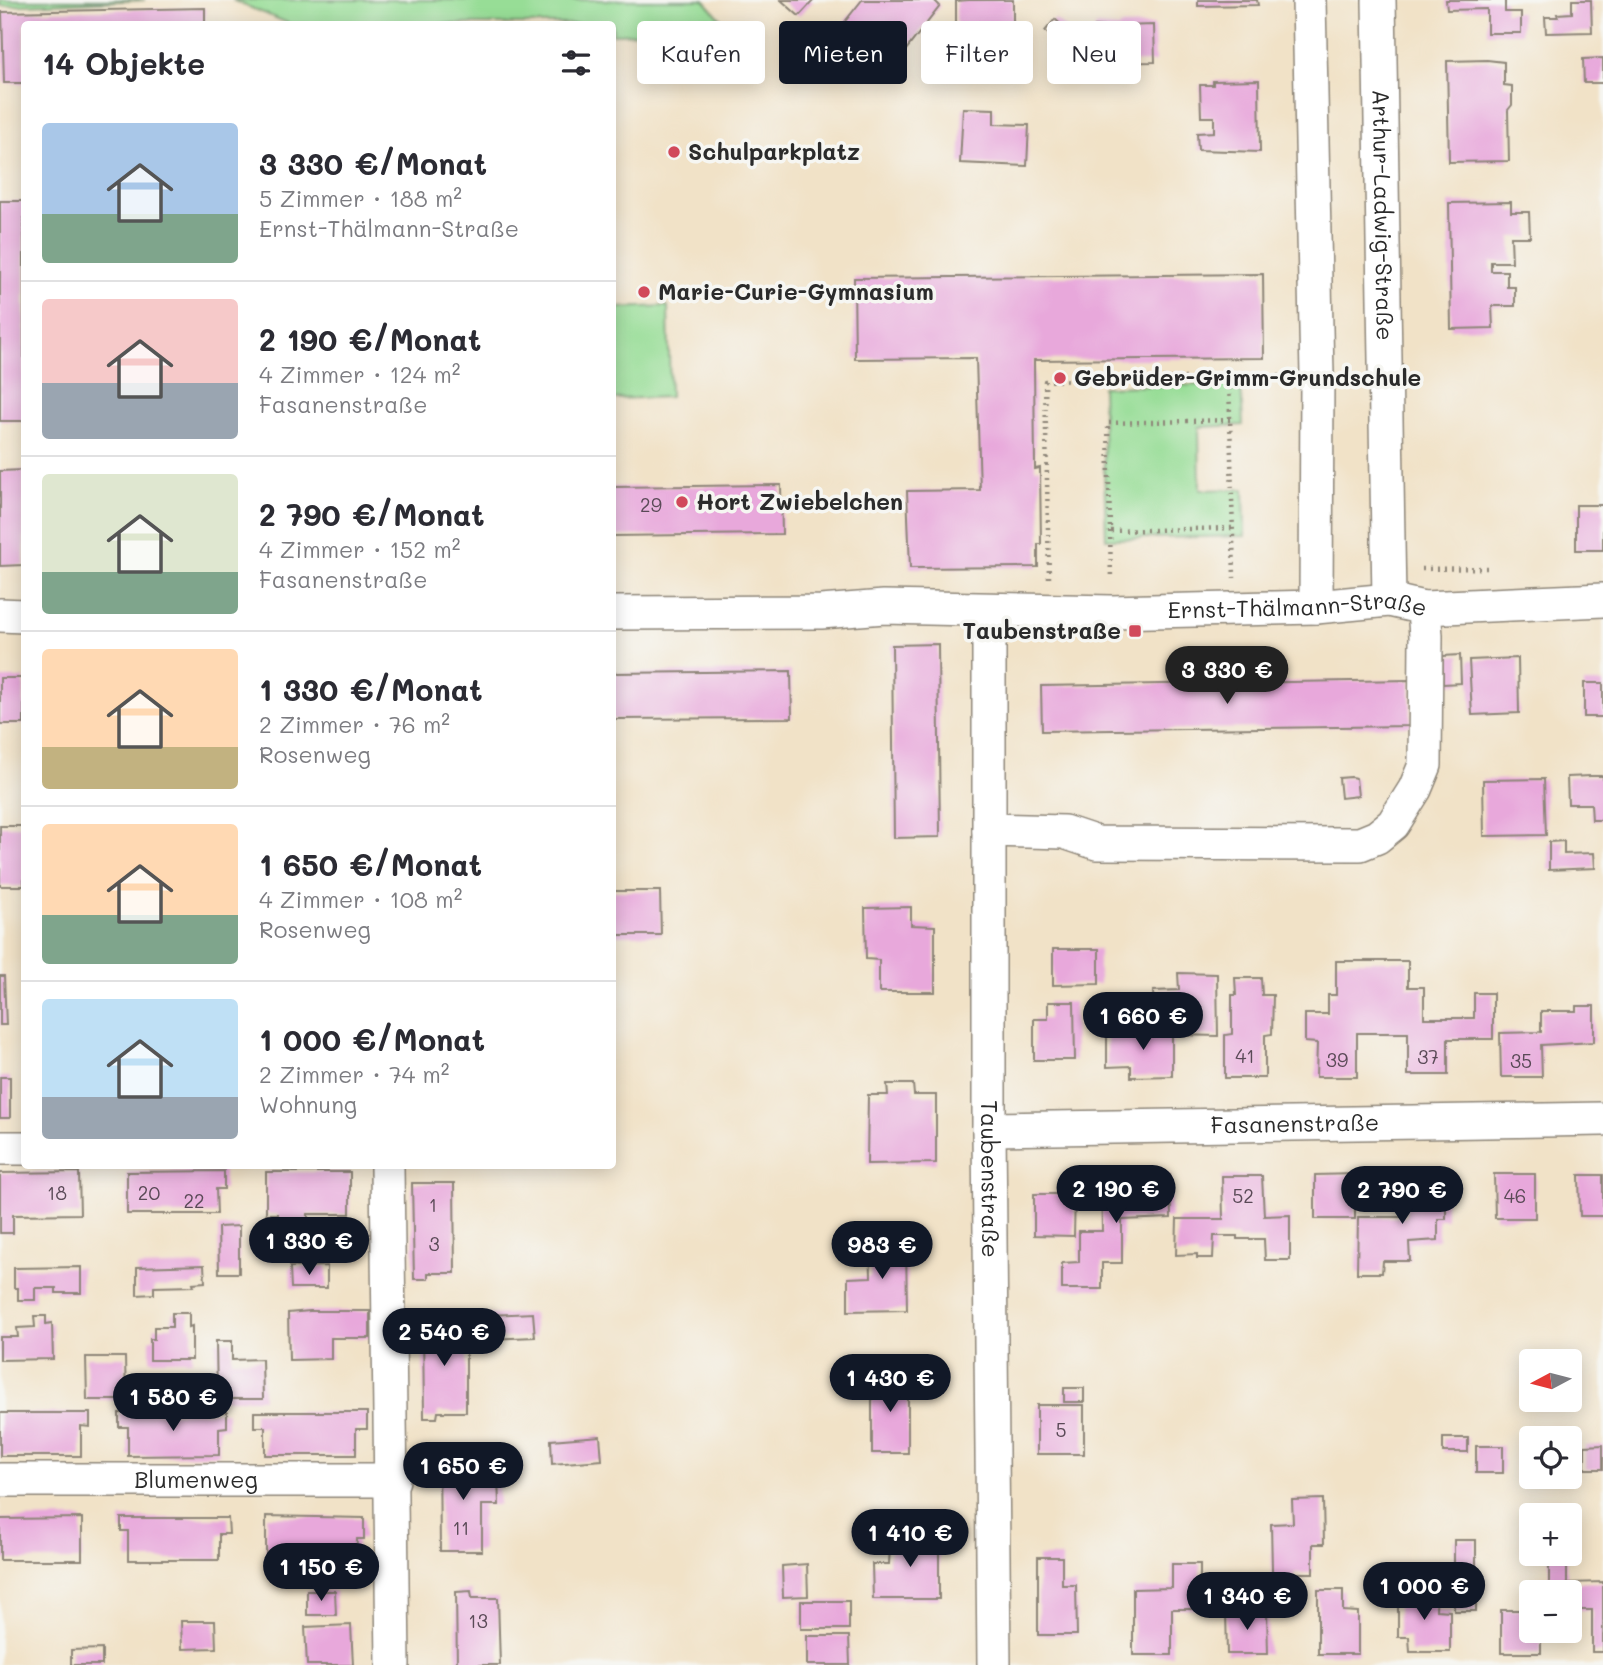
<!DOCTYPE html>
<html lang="de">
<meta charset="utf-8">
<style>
body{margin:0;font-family:Mali,sans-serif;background:#f7f7f7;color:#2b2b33;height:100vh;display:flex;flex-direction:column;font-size:26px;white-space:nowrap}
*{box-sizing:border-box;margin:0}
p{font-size:23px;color:#7c7c81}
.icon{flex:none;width:38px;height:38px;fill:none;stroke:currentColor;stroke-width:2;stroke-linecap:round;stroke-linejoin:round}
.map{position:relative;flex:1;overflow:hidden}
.drawer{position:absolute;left:21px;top:21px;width:595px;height:1148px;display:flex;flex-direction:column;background:#fff;border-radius:7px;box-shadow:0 4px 18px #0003}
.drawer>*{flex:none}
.top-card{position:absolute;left:637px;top:21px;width:665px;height:63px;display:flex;gap:14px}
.needle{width:46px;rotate:263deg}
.buttons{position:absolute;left:1519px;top:1349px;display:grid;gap:14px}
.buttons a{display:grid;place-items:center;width:63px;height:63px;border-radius:7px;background:#fff;box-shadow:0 4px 18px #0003;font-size:35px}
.price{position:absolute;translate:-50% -60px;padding:0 16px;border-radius:24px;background:#111827;color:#fff;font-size:23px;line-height:46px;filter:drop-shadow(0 2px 4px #0008)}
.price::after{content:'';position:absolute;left:50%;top:42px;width:21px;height:16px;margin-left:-10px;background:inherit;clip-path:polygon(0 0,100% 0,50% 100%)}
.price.active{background:#222;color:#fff}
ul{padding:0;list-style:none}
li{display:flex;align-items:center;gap:21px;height:175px;padding:0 21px}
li+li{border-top:2px solid #e1e1e2}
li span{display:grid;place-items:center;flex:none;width:196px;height:140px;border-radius:7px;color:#555}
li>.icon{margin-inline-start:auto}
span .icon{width:84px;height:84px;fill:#fffc;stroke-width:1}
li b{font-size:30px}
h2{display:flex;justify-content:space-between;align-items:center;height:84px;padding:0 21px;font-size:30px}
.pill{padding:0 24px;border-radius:7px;background:#fff;box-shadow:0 4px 18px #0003;font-size:24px;line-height:63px}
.pill.active{background:#111827;color:#fff}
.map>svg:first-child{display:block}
.green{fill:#97dd96;stroke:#618460;stroke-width:2}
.building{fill:#e8a8db}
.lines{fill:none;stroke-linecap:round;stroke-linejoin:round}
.minor-casing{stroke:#8e8679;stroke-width:36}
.path{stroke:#8e8679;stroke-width:4.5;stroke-dasharray:2 5;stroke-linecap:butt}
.minor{stroke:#fff;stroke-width:33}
.poi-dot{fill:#d1495b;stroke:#f6f6f2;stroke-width:2.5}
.labels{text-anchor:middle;stroke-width:7;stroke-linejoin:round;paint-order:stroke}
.number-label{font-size:19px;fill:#5a4a57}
.poi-label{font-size:23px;font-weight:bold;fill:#2b2b2b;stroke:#f6f6f2;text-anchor:start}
.street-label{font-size:23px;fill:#2b2b2b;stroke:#f6f6f2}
</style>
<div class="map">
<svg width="1603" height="1665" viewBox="0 0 1603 1665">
<rect width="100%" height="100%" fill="#f6f6f2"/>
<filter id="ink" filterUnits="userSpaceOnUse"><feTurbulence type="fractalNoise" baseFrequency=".0143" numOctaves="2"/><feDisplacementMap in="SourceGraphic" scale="14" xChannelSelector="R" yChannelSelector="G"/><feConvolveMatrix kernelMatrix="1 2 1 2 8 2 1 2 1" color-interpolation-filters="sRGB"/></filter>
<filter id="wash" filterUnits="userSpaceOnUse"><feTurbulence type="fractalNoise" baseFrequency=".00686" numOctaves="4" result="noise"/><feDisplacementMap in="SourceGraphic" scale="28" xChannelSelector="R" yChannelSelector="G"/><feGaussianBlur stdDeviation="1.57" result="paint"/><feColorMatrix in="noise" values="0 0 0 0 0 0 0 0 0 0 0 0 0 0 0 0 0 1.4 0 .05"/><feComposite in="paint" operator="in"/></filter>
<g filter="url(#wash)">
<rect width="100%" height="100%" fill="#f1e2c7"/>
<g class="green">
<polygon points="0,0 145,0 0,6"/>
<polygon points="232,0 704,0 731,30 613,34 612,24 290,24"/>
<polygon points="668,306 670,397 613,399 613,308"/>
<polygon points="1241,384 1243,425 1199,427 1200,490 1244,489 1245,536 1106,539 1102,387"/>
</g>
<g id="blocks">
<g class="building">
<polygon points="781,0 814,0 799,16"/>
<polygon points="862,0 934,0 940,6 902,55 871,46 843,24"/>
<polygon points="969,0 1013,0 1013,39 970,39 969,28 956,28 956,1"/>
<polygon points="1198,0 1257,0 1258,5 1198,6"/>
<polygon points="1446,0 1505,0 1505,12 1521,12 1521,33 1487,33 1487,9 1447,10"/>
<polygon points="1572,0 1591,0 1592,32 1546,33 1545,17 1558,17 1557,14 1572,13"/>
<polygon points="205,8 205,24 24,24 24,83 4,83 2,12"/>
<polygon points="1055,19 1066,29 1056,40 1045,31"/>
<polygon points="1154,25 1155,62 1096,63 1095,26 1119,28 1119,26"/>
<polygon points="1603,58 1603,83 1584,83 1583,59"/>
<polygon points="1487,60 1504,62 1504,85 1512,86 1512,105 1508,110 1509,161 1449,162 1447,61"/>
<polygon points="1259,80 1260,152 1198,150 1197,133 1214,132 1214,117 1201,117 1200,85 1213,85 1213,81"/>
<polygon points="963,108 994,109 994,124 1029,125 1027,166 960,163"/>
<rect x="0" y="201" width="24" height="220"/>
<polygon points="1511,202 1511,212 1529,212 1530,237 1511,237 1512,262 1491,262 1491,271 1507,271 1507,287 1515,287 1515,306 1492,306 1493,328 1451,329 1449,203"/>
<polygon points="1263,274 1264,358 1034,360 1035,469 1040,468 1041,544 1038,544 1038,567 910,568 907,491 980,490 976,358 855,359 854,278"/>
<polygon points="24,470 24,565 0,566 0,471"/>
<polygon points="781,485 782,534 612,536 612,487"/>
<rect x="1576" y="505" width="27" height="45"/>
<polygon points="938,644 940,837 894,838 892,645"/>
<polygon points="1460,655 1461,683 1443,684 1443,656"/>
<polygon points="1518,658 1519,713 1472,715 1469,660"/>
<polygon points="791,671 792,718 612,719 612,673"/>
<rect x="0" y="678" width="24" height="46"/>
<polygon points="1410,680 1411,726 1042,731 1041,686"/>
<rect x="1584" y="683" width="19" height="34"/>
<polygon points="1591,776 1603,776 1603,820 1592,820 1591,804 1568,804 1567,777"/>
<polygon points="1351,777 1356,778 1358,796 1341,798 1339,778"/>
<polygon points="1544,779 1546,835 1484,836 1483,780"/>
<rect x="0" y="826" width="24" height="60"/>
<polygon points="1564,841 1564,854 1594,853 1595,868 1549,870 1549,842"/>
<polygon points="612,891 660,891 661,935 612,935"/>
<polygon points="911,907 911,925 935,926 935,992 879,992 879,960 866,959 865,908"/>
<polygon points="1053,949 1099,949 1099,984 1053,985"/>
<polygon points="1336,961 1408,961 1408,987 1424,987 1424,1018 1474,1018 1474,993 1493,993 1493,1039 1448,1039 1448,1075 1408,1075 1408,1033 1357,1033 1357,1077 1316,1077 1317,1043 1305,1042 1305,1014 1328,1014 1328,995 1336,995"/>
<polygon points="1178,973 1217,974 1218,1036 1178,1035 1178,1009 1154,1009 1153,991 1179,990"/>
<polygon points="0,976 4,976 6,1025 0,1025"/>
<polygon points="1235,978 1261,978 1262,995 1273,995 1272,1034 1265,1035 1265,1078 1225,1078 1225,1035 1232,1034 1232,995 1236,995"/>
<polygon points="1048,1002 1074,1002 1075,1060 1034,1060 1034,1019 1048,1019"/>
<polygon points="1576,1006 1594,1006 1594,1042 1541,1045 1542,1077 1501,1077 1500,1033 1541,1032 1541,1011 1576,1011"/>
<polygon points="1144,1021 1161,1021 1161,1035 1172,1035 1172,1076 1131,1077 1131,1066 1107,1067 1107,1036 1144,1035"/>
<rect x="0" y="1077" width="10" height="41"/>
<polygon points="887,1084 913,1084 914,1095 936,1095 936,1163 867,1164 868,1095 888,1095"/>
<polygon points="224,1171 224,1189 216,1189 217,1214 127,1214 127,1172"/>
<polygon points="79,1172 80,1214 13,1215 13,1233 0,1233 0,1173"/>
<polygon points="266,1172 350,1172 350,1214 308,1214 308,1229 279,1229 278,1214 266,1214"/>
<polygon points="1355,1174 1355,1219 1315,1219 1315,1175"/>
<polygon points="1494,1174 1535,1174 1535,1218 1495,1218"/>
<polygon points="1170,1175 1171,1218 1122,1220 1122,1263 1102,1263 1102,1289 1062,1289 1062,1263 1079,1262 1079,1231 1102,1231 1101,1176"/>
<polygon points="1579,1175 1603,1175 1603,1216 1580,1216"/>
<polygon points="1222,1176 1262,1176 1264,1216 1290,1215 1290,1260 1265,1260 1264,1239 1237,1239 1237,1236 1214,1236 1213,1258 1197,1258 1197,1254 1176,1255 1177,1219 1223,1219"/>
<polygon points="1407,1176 1446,1177 1446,1219 1438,1219 1438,1240 1409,1242 1410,1261 1383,1261 1382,1273 1357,1273 1358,1217 1406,1217"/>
<polygon points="412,1183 454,1183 455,1273 428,1273 428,1279 414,1279"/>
<polygon points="1034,1194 1075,1194 1074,1236 1034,1235"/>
<polygon points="239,1226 239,1273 219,1273 218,1227"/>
<polygon points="870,1244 906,1244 907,1310 848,1311 848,1278 871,1277"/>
<polygon points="204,1265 205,1282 193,1283 194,1286 154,1287 154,1294 137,1295 137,1267"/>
<polygon points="327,1266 327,1288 291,1288 290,1267"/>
<polygon points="81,1267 81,1293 56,1293 56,1288 35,1288 35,1300 18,1300 18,1288 14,1288 14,1268"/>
<polygon points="310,1311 370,1311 370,1338 331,1338 331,1359 289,1360 288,1313"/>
<polygon points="172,1313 189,1313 189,1327 192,1326 192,1360 150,1360 150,1339 154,1339 154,1327 172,1327"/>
<polygon points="533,1313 535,1337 488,1339 487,1315"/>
<polygon points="34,1316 46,1316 46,1324 52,1323 53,1359 0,1360 0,1337 18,1337 17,1328 35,1327"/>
<polygon points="423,1322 466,1322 466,1412 438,1412 437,1418 424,1418"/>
<polygon points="216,1341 232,1341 232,1360 262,1359 263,1399 217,1399"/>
<polygon points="86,1357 125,1357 126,1400 87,1400"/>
<polygon points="908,1374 908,1453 872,1453 872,1375"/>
<rect x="1064" y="1388" width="20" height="14"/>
<rect x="1037" y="1405" width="47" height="49"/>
<polygon points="227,1412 227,1427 219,1428 219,1455 128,1456 128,1427 119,1427 119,1413"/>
<polygon points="254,1412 367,1412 367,1429 356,1429 356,1455 265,1455 265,1427 254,1427"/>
<polygon points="0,1413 90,1413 90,1427 81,1426 81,1456 0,1456"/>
<polygon points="600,1436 602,1460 552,1464 551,1440"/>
<rect x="1443" y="1438" width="25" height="14"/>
<polygon points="1603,1445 1603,1469 1585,1469 1585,1446"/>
<rect x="1476" y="1446" width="27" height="27"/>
<polygon points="460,1452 460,1460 481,1460 482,1477 498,1477 499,1505 482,1505 482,1551 440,1551 439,1453"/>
<polygon points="1323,1499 1324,1544 1313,1544 1313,1573 1294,1573 1294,1612 1273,1613 1271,1524 1293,1523 1292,1500"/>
<polygon points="266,1516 364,1518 364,1539 357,1539 356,1559 338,1559 338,1576 282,1576 282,1559 266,1559"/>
<polygon points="82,1518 82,1560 0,1560 0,1519"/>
<polygon points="121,1518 228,1518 229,1534 219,1534 219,1560 128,1560 128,1531 121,1531"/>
<polygon points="903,1530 939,1530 939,1599 873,1599 872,1564 889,1564 890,1547 903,1547"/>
<rect x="1454" y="1540" width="22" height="71"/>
<polygon points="1549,1554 1567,1554 1567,1583 1603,1582 1603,1652 1592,1652 1592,1610 1570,1610 1570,1592 1567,1592 1567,1585 1549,1585"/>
<polygon points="1038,1557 1062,1557 1062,1585 1076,1585 1077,1635 1038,1635"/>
<polygon points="807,1564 808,1596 783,1597 782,1566"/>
<polygon points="1172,1564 1200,1564 1200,1609 1172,1609 1172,1655 1133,1655 1133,1589 1172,1588"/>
<polygon points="1401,1589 1437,1589 1436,1610 1450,1611 1450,1652 1410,1652 1409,1637 1398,1637 1398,1606 1401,1606"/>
<polygon points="1318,1590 1343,1590 1343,1611 1358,1612 1358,1654 1318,1654"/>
<polygon points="307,1591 335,1591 336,1615 307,1615"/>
<polygon points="471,1591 472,1598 498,1598 500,1665 457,1665 456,1592"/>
<rect x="801" y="1601" width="48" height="28"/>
<polygon points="1501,1610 1531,1610 1531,1631 1541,1631 1541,1653 1501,1653"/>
<polygon points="1226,1611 1267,1611 1268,1654 1227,1654"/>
<polygon points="181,1621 215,1621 216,1648 182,1649"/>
<polygon points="351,1625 353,1665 307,1665 305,1627"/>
<polygon points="807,1636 849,1636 850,1665 807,1665"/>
<polygon points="102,1649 102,1665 71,1665 71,1650"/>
</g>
</g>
</g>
<g filter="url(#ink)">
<use href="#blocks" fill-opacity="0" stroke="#8e8679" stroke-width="2"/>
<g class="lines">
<defs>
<g id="minor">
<polyline points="1309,0 1317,375 1316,607"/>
<path id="s1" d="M1379,0l10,600"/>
<path id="s2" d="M989,610v519l5,536"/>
<path id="s3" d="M612,613l209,-1 63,-5 227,5 205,-5 73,-7 35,8 179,-8"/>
<polyline points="0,615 24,616"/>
<polyline points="989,830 1064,832 1097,843 1360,844 1377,837 1393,824 1415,789 1425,765 1426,636 1424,608"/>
<path id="s4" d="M989,1129l614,-10"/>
<polyline points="0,1148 24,1148"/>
<polyline points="387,1166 393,1665"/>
<path id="s5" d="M0,1480h393"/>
</g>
</defs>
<use href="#minor" class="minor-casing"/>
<g class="path">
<polyline points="1229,377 1284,376"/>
<polyline points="1230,420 1108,423 1110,531 1232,528"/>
<polyline points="1110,531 1111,579"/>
<polyline points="1422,569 1487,568"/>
<polyline points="1049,578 1045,381 1229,377 1234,578"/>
</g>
<use href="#minor" class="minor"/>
</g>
</g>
<g class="poi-dot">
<circle cx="674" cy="152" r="7"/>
<circle cx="644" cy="292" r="7"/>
<circle cx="1060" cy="378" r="7"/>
<circle cx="682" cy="502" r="7"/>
<rect x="1128" y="624" width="14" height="14" rx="3.5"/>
</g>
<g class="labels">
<g class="number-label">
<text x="651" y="512">29</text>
<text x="1245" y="1063">41</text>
<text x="1428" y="1064">37</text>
<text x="1337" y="1067">39</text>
<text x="1521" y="1068">35</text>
<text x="57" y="1200">18</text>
<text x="149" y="1200">20</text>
<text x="1243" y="1203">52</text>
<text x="1515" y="1203">46</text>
<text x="194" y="1208">22</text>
<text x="433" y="1212">1</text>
<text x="434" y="1251">3</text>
<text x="1061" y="1437">5</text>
<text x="461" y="1535">11</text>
<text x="478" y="1628">13</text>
</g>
<g class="poi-label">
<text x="688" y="160">Schulparkplatz</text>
<text x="658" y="300">Marie-Curie-Gymnasium</text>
<text x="1074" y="386">Gebrüder-Grimm-Grundschule</text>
<text x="696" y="510">Hort Zwiebelchen</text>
<text x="1121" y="639" text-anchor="end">Taubenstraße</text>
</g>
<g class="street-label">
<text dy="8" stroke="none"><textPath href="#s1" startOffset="215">Arthur-Ladwig-Straße</textPath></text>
<text dy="8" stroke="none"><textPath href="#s3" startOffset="686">Ernst-Thälmann-Straße</textPath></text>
<text dy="8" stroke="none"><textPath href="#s4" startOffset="306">Fasanenstraße</textPath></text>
<text dy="8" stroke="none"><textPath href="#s2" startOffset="569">Taubenstraße</textPath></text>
<text dy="8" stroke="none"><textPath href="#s5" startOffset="196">Blumenweg</textPath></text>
</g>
</g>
</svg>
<div class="buttons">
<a><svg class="needle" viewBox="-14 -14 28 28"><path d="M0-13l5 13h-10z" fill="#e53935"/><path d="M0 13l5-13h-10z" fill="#7c7c81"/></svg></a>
<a><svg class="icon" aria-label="locate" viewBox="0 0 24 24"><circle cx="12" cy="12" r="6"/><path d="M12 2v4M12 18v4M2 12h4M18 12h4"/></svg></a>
<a>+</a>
<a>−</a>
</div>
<b class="price active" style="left:1227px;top:706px">3 330 €</b>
<b class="price" style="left:1143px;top:1052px">1 660 €</b>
<b class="price" style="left:1116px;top:1225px">2 190 €</b>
<b class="price" style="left:1402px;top:1226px">2 790 €</b>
<b class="price" style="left:309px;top:1277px">1 330 €</b>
<b class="price" style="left:882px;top:1281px">983 €</b>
<b class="price" style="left:444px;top:1368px">2 540 €</b>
<b class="price" style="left:890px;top:1414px">1 430 €</b>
<b class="price" style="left:173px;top:1433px">1 580 €</b>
<b class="price" style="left:463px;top:1502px">1 650 €</b>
<b class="price" style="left:910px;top:1569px">1 410 €</b>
<b class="price" style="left:321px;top:1603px">1 150 €</b>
<b class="price" style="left:1424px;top:1622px">1 000 €</b>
<b class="price" style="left:1247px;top:1632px">1 340 €</b>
<div class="top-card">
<a class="pill">Kaufen</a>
<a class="pill active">Mieten</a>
<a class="pill">Filter</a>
<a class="pill">Neu</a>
</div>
<section class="drawer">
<h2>14 Objekte<svg class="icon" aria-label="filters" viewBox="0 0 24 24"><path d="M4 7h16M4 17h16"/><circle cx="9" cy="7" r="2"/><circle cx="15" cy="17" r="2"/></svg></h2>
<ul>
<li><span style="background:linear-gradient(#a9c7e8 65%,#7fa58c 0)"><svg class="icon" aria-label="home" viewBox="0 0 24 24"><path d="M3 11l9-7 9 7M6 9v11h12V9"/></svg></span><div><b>3 330 €/Monat</b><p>5 Zimmer · 188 m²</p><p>Ernst-Thälmann-Straße</p></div></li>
<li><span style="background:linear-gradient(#f6c9c9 60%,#9aa5b1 0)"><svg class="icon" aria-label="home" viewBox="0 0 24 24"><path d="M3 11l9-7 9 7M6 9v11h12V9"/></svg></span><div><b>2 190 €/Monat</b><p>4 Zimmer · 124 m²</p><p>Fasanenstraße</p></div></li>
<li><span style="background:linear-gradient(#dfe7d0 70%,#7fa58c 0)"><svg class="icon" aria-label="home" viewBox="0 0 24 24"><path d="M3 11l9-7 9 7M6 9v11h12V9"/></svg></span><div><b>2 790 €/Monat</b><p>4 Zimmer · 152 m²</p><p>Fasanenstraße</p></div></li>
<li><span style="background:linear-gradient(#ffd9b3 70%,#c2b280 0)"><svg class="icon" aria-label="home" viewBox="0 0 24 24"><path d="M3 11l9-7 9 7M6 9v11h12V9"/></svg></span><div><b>1 330 €/Monat</b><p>2 Zimmer · 76 m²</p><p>Rosenweg</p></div></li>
<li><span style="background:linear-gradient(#ffd9b3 65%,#7fa58c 0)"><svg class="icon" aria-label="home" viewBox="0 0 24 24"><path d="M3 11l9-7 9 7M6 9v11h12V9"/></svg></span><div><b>1 650 €/Monat</b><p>4 Zimmer · 108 m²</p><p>Rosenweg</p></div></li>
<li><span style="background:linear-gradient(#bfe0f5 70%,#9aa5b1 0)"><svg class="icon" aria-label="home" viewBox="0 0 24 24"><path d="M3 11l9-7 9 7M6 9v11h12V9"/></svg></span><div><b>1 000 €/Monat</b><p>2 Zimmer · 74 m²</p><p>Wohnung</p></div></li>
</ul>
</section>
</div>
